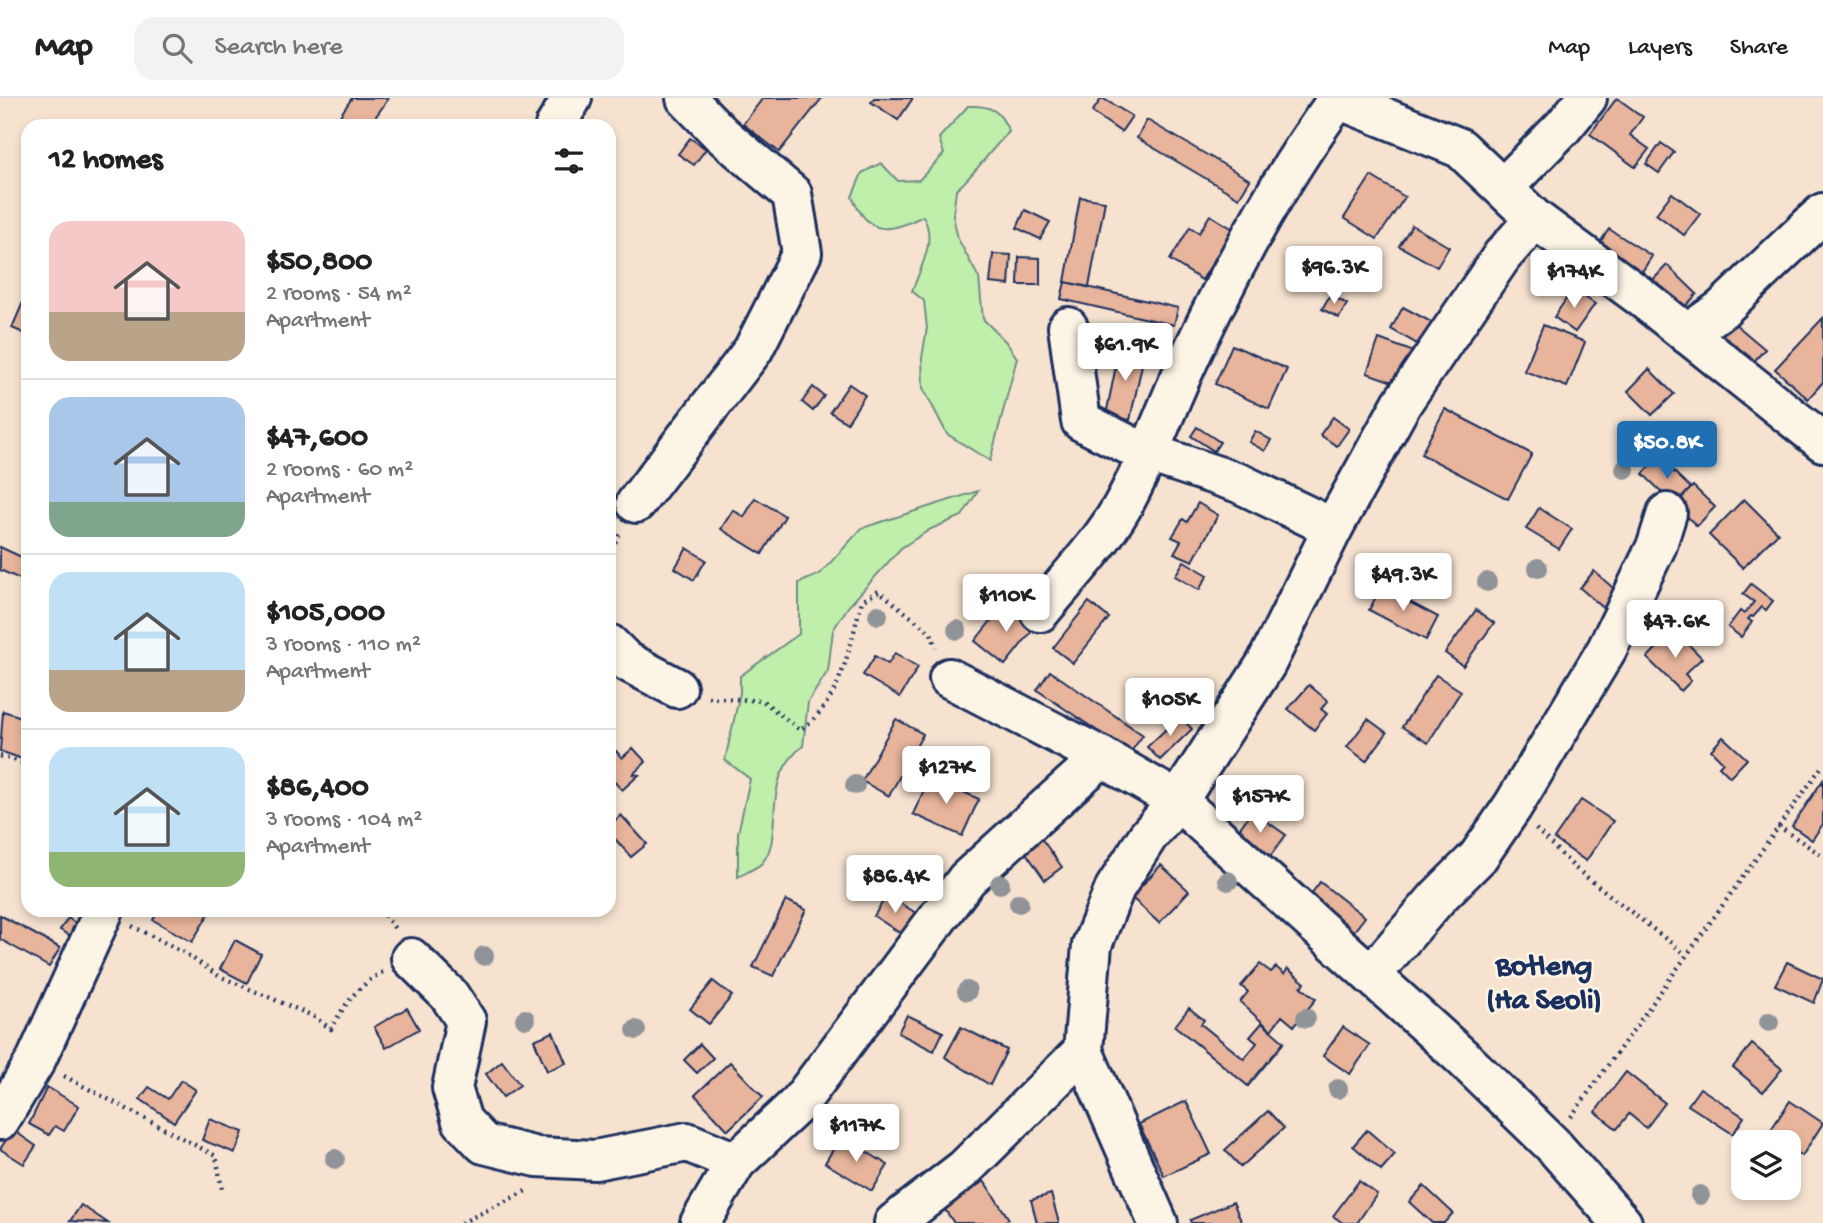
<!DOCTYPE html>
<meta charset="utf-8">
<style>
body{margin:0;font-family:"Gochi Hand",sans-serif;background:#f2f2f2;color:#222;height:100vh;display:flex;flex-direction:column;font-size:26px;white-space:nowrap}
*{box-sizing:border-box;margin:0}
p{font-size:23px;color:#767676}
.icon{flex:none;width:38px;height:38px;fill:none;stroke:currentColor;stroke-width:2;stroke-linecap:round;stroke-linejoin:round}
.map{position:relative;flex:1;overflow:hidden}
.drawer{position:absolute;left:21px;top:21px;width:595px;height:798px;display:flex;flex-direction:column;background:#fff;border-radius:21px;box-shadow:0 4px 10px #0003}
.drawer>*{flex:none}
.controls{position:absolute;left:1731px;top:1032px;display:grid;gap:14px}
.controls a{display:grid;place-items:center;width:70px;height:70px;border-radius:14px;background:#fff;box-shadow:0 4px 10px #0003;font-size:35px}
.price{position:absolute;translate:-50% -60px;padding:0 16px;border-radius:7px;background:#fff;color:#222;font-size:23px;line-height:46px;filter:drop-shadow(0 2px 4px #0008)}
.price::after{content:'';position:absolute;left:50%;top:42px;width:21px;height:16px;margin-left:-10px;background:inherit;clip-path:polygon(0 0,100% 0,50% 100%)}
.price.selected{background:#1f6fb2;color:#fff}
ul{padding:0;list-style:none}
li{display:flex;align-items:center;gap:21px;height:175px;padding:0 28px}
li+li{border-top:2px solid #e0e0e0}
li span{display:grid;place-items:center;flex:none;width:196px;height:140px;border-radius:21px;color:#555}
li>.icon{margin-inline-start:auto}
span .icon{width:84px;height:84px;fill:#fffc;stroke-width:1}
li b{font-size:30px}
h2{display:flex;justify-content:space-between;align-items:center;height:84px;padding:0 28px;font-size:30px}
header{display:flex;align-items:center;gap:42px;box-sizing:border-box;height:98px;padding:0 35px;background:#fff;border-bottom:2px solid #e0e0e0}
header strong{font-size:33px}
nav{display:flex;gap:38px;margin-inline-start:auto;font-size:24px}
.search{width:490px;height:63px;background:#f2f2f2;display:flex;align-items:center;gap:18px;box-sizing:border-box;padding:0 24px;border-radius:21px;color:#767676;font-size:26px}
.map>svg:first-child{display:block}
.green{fill:#c0eeab;stroke:#6e8e84;stroke-width:2}
.building{fill:#e8b49b;stroke:#1b2f5e;stroke-width:2}
.lines{fill:none;stroke-linecap:round;stroke-linejoin:round}
.minor-casing{stroke:#1b2f5e;stroke-width:44}
.path{stroke:#1b2f5e;stroke-width:4.5;stroke-dasharray:2 5;stroke-linecap:butt}
.minor{stroke:#fcf5e5;stroke-width:38}
.tree{fill:#909499}
.labels{text-anchor:middle;stroke-width:5;stroke-linejoin:round;paint-order:stroke}
.district-label{font-size:30px;font-weight:bold;fill:#1b2f5e;stroke:#fcf5e5}
</style>
<header>
<strong>Map</strong>
<div class="search"><svg class="icon" aria-label="search" viewBox="0 0 24 24"><circle cx="10" cy="10" r="6"/><path d="M15 15l6 6"/></svg>Search here</div>
<nav><a>Map</a><a>Layers</a><a>Share</a></nav>
</header>
<div class="map">
<svg width="1823" height="1125" viewBox="0 0 1823 1125">
<rect width="100%" height="100%" fill="#f6e2cf"/>
<filter id="ink" filterUnits="userSpaceOnUse"><feTurbulence type="fractalNoise" baseFrequency=".0143" numOctaves="2"/><feDisplacementMap in="SourceGraphic" scale="14" xChannelSelector="R" yChannelSelector="G"/><feConvolveMatrix kernelMatrix="1 2 1 2 8 2 1 2 1" color-interpolation-filters="sRGB"/></filter>
<g filter="url(#ink)">
<g class="green">
<path d="M968,8c23,-1 32,4 41,26 -20,19 -32,40 -53,58l-3,26 5,23 21,39 4,41 23,23 11,16 -27,103 -43,-27 -24,-46 -1,-30 5,-30 -3,-27 -12,-10c9,-24 25,-51 11,-75 -35,18 -54,20 -71,-19l10,-24 19,-10 17,18 21,-1 25,-26 -5,-16z"/>
<path d="M978,393l-16,25 -31,13 -30,19 -53,59 -15,23 -5,41 -20,31 -5,44c-45,35 -17,89 -41,117 -5,5 -17,10 -24,14v-44l12,-54 -25,-19 15,-67v-17l59,-42v-51l21,-9 42,-46z"/>
</g>
<g class="building">
<polygon points="352,0 389,0 369,28 333,28"/>
<polygon points="763,0 822,0 779,54 743,26"/>
<polygon points="874,0 913,0 898,22 871,4"/>
<polygon points="1102,0 1132,18 1121,34 1092,14"/>
<polygon points="1617,0 1643,19 1630,37 1649,51 1635,69 1590,36"/>
<polygon points="1147,22 1250,82 1239,100 1137,40"/>
<polygon points="690,40 706,51 694,67 678,56"/>
<polygon points="1661,45 1674,54 1659,75 1646,66"/>
<polygon points="1371,78 1405,99 1377,141 1344,120"/>
<polygon points="1672,95 1700,116 1684,137 1656,116"/>
<polygon points="1080,99 1105,103 1089,189 1065,184"/>
<polygon points="1025,112 1050,124 1040,141 1017,130"/>
<polygon points="1210,117 1233,131 1202,182 1170,162 1190,129 1199,135"/>
<polygon points="1412,127 1449,149 1437,169 1399,148"/>
<polygon points="1609,131 1652,158 1638,180 1595,152"/>
<polygon points="993,156 1011,157 1009,187 990,185"/>
<polygon points="1019,159 1040,160 1040,187 1018,187"/>
<polygon points="1667,167 1697,196 1680,214 1650,185"/>
<polygon points="1065,184 1178,210 1174,227 1061,201"/>
<polygon points="1573,191 1595,206 1575,234 1554,219"/>
<polygon points="26,197 28,198 28,237 12,230"/>
<polygon points="1330,197 1347,206 1339,220 1322,211"/>
<polygon points="1403,209 1433,225 1421,248 1391,231"/>
<polygon points="1728,220 1765,251 1750,268 1714,237"/>
<polygon points="1823,220 1823,284 1808,301 1775,271"/>
<polygon points="1543,227 1585,244 1567,289 1524,273"/>
<polygon points="1379,241 1414,254 1401,287 1367,275"/>
<polygon points="1232,247 1287,271 1269,311 1215,286"/>
<polygon points="1120,248 1145,253 1130,322 1106,317"/>
<polygon points="1649,271 1674,296 1652,317 1628,293"/>
<polygon points="849,286 865,297 847,325 830,314"/>
<polygon points="813,289 824,298 813,313 802,304"/>
<polygon points="1445,311 1532,356 1508,401 1421,356"/>
<polygon points="1333,319 1349,331 1337,348 1320,337"/>
<polygon points="1197,329 1220,344 1214,353 1191,338"/>
<polygon points="1255,333 1271,342 1265,353 1249,344"/>
<polygon points="1658,359 1691,390 1675,407 1643,376"/>
<polygon points="1693,388 1715,409 1697,428 1675,407"/>
<polygon points="755,400 785,418 762,456 721,431 733,412 744,419"/>
<polygon points="1744,401 1778,435 1743,470 1709,437"/>
<polygon points="1198,405 1218,417 1193,463 1174,455 1181,443 1172,439 1183,421 1187,424"/>
<polygon points="1539,410 1572,431 1559,451 1526,431"/>
<polygon points="0,449 28,462 20,481 0,472"/>
<polygon points="687,450 706,462 694,482 675,470"/>
<polygon points="1184,463 1208,477 1199,492 1175,478"/>
<polygon points="1594,473 1621,497 1607,513 1580,490"/>
<polygon points="1751,486 1773,503 1766,512 1762,509 1753,519 1751,518 1748,521 1752,524 1741,539 1728,529 1740,513 1744,516 1754,504 1743,496"/>
<polygon points="1381,489 1438,519 1426,542 1369,512"/>
<polygon points="1006,504 1036,528 1005,567 975,543"/>
<polygon points="1089,504 1109,520 1073,565 1053,550"/>
<polygon points="1476,512 1494,525 1463,568 1445,555"/>
<polygon points="1674,532 1702,560 1685,576 1691,583 1681,593 1647,560"/>
<polygon points="895,555 918,569 900,599 863,577 875,558 888,566"/>
<polygon points="1050,573 1143,637 1130,655 1037,592"/>
<polygon points="1436,577 1461,593 1428,645 1402,629"/>
<polygon points="1309,587 1328,603 1321,611 1327,616 1314,632 1288,611"/>
<polygon points="3,613 28,621 28,663 0,653"/>
<polygon points="1180,618 1192,631 1160,662 1147,649"/>
<polygon points="896,621 923,636 889,698 862,683"/>
<polygon points="1368,621 1387,635 1366,663 1347,649"/>
<polygon points="1723,639 1747,661 1730,679 1719,668 1723,664 1711,652"/>
<polygon points="633,650 646,664 633,676 639,677 622,692 609,678 609,659 616,653 622,660"/>
<polygon points="930,679 979,701 962,738 913,716"/>
<polygon points="1823,682 1823,726 1812,742 1792,728"/>
<polygon points="1581,702 1613,723 1586,763 1554,741"/>
<polygon points="1252,713 1286,737 1268,761 1235,737"/>
<polygon points="621,717 647,746 631,759 609,734 609,728"/>
<polygon points="1041,740 1062,769 1045,782 1024,752"/>
<polygon points="1161,767 1189,793 1159,825 1131,799"/>
<polygon points="1320,784 1365,819 1351,837 1306,803"/>
<polygon points="887,797 916,815 903,837 874,818"/>
<polygon points="786,802 806,812 773,878 753,869"/>
<polygon points="159,812 211,812 192,844 153,822"/>
<polygon points="0,817 60,850 49,869 0,841"/>
<polygon points="68,820 81,829 74,840 60,832"/>
<polygon points="235,842 261,856 247,885 220,871"/>
<polygon points="1787,864 1823,881 1814,905 1775,887"/>
<polygon points="1260,866 1271,874 1276,869 1284,876 1288,871 1305,885 1301,889 1316,901 1294,928 1282,918 1271,932 1240,904 1248,894 1241,888"/>
<polygon points="713,883 732,898 709,926 690,911"/>
<polygon points="407,910 419,931 386,950 374,929"/>
<polygon points="1189,910 1204,922 1201,926 1244,961 1257,945 1250,939 1262,925 1284,944 1248,988 1175,928"/>
<polygon points="907,917 943,934 934,953 898,935"/>
<polygon points="961,929 1007,952 990,987 945,959"/>
<polygon points="1343,929 1370,947 1350,976 1323,958"/>
<polygon points="553,934 566,965 547,973 534,942"/>
<polygon points="700,946 713,960 697,975 684,962"/>
<polygon points="1752,946 1782,971 1763,994 1733,969"/>
<polygon points="502,963 520,987 503,999 486,976"/>
<polygon points="730,964 763,999 728,1032 695,997"/>
<polygon points="1626,974 1665,1005 1646,1030 1629,1016 1617,1031 1595,1014"/>
<polygon points="181,982 196,992 174,1024 140,1001 149,989 168,1001"/>
<polygon points="47,989 79,1008 64,1033 55,1028 49,1037 29,1026"/>
<polygon points="1700,990 1744,1019 1733,1036 1688,1007"/>
<polygon points="1186,1003 1211,1056 1164,1078 1139,1026"/>
<polygon points="1790,1003 1823,1025 1802,1058 1788,1049 1788,1045 1782,1045 1768,1036"/>
<polygon points="1268,1013 1284,1030 1241,1069 1225,1052"/>
<polygon points="210,1021 243,1034 235,1055 202,1042"/>
<polygon points="13,1032 36,1048 24,1066 0,1051"/>
<polygon points="1367,1032 1395,1056 1381,1072 1353,1048"/>
<polygon points="841,1038 888,1067 872,1093 825,1065"/>
<polygon points="984,1083 1009,1121 1003,1125 954,1125 944,1110"/>
<polygon points="1359,1083 1377,1096 1357,1125 1343,1125 1333,1118"/>
<polygon points="1424,1088 1453,1115 1444,1125 1432,1125 1409,1104"/>
<polygon points="1051,1096 1059,1125 1037,1125 1031,1102"/>
<polygon points="1233,1104 1242,1125 1191,1125 1190,1122"/>
<polygon points="81,1107 108,1125 70,1123"/>
</g>
<g class="lines">
<defs>
<g id="minor">
<polyline points="555,28 572,0"/>
<polyline points="1504,89 1563,29 1587,0"/>
<polyline points="1068,229 1081,323 1137,351 1239,385 1333,430"/>
<polyline points="1687,236 1722,211 1823,115"/>
<polyline points="636,405 753,252 802,155 792,96 721,36 686,0"/>
<path d="M1040,514c28,-34 60,-67 82,-105 23,-41 38,-83 57,-126 44,-98 96,-196 159,-282l122,49 75,71 106,78 182,145"/>
<polyline points="609,546 626,563 677,590"/>
<polyline points="949,580 1102,659 1178,703 1463,960 1552,1046 1622,1125"/>
<polyline points="411,860 449,897 466,923 452,990 462,1023 484,1046 537,1059 595,1062 687,1044 736,1064"/>
<polyline points="1371,877 1438,799 1478,759 1513,708 1607,551 1657,447 1667,415"/>
<polyline points="1083,953 1158,1125"/>
<polyline points="0,1022 36,962 104,812"/>
<polyline points="700,1125 736,1064 800,1004 967,781 1102,659"/>
<polyline points="894,1125 964,1071 1083,953 1092,847 1115,790 1148,738 1178,703 1266,566 1333,430 1402,305 1502,158 1535,121"/>
</g>
</defs>
<use href="#minor" class="minor-casing"/>
<g class="path">
<polyline points="609,457 621,433"/>
<path d="M708,599l55,4 37,29c42,-28 49,-83 62,-129l17,-10 52,42 5,14"/>
<polyline points="0,658 28,666"/>
<polyline points="1778,728 1823,758"/>
<polyline points="1536,731 1575,770 1685,856"/>
<polyline points="386,812 383,815 395,831"/>
<path d="M132,828l51,26 36,24 94,40 18,13c13,-24 27,-44 52,-57"/>
<polyline points="64,978 216,1058 222,1091"/>
<polyline points="1571,1019 1823,667"/>
<polyline points="461,1125 526,1093"/>
</g>
<use href="#minor" class="minor"/>
</g>
<g class="tree">
<circle cx="1625" cy="371" r="10"/>
<circle cx="1538" cy="470" r="10"/>
<circle cx="1487" cy="484" r="10"/>
<circle cx="878" cy="517" r="10"/>
<circle cx="957" cy="532" r="10"/>
<circle cx="855" cy="687" r="10"/>
<circle cx="1275" cy="694" r="10"/>
<circle cx="1228" cy="783" r="10"/>
<circle cx="1000" cy="786" r="10"/>
<circle cx="1019" cy="805" r="10"/>
<circle cx="484" cy="858" r="10"/>
<circle cx="967" cy="893" r="10"/>
<circle cx="1306" cy="920" r="10"/>
<circle cx="525" cy="921" r="10"/>
<circle cx="1769" cy="924" r="10"/>
<circle cx="636" cy="932" r="10"/>
<circle cx="1338" cy="991" r="10"/>
<circle cx="335" cy="1061" r="10"/>
<circle cx="1700" cy="1097" r="10"/>
</g>
</g>
<g class="labels">
<g class="district-label">
<text x="1544" y="876">Botleng<tspan x="1544" dy="34">(Ha Seoli)</tspan></text>
</g>
</g>
</svg>
<div class="controls">
<a><svg class="icon" aria-label="layers" viewBox="0 0 24 24"><path d="M12 4l9 5-9 5-9-5zM3 14l9 5 9-5"/></svg></a>
</div>
<b class="price" style="left:1334px;top:208px">$96.3K</b>
<b class="price" style="left:1574px;top:212px">$174K</b>
<b class="price" style="left:1125px;top:285px">$61.9K</b>
<b class="price selected" style="left:1667px;top:383px">$50.8K</b>
<b class="price" style="left:1403px;top:515px">$49.3K</b>
<b class="price" style="left:1006px;top:536px">$110K</b>
<b class="price" style="left:1675px;top:562px">$47.6K</b>
<b class="price" style="left:1170px;top:640px">$105K</b>
<b class="price" style="left:946px;top:708px">$127K</b>
<b class="price" style="left:1260px;top:737px">$157K</b>
<b class="price" style="left:895px;top:817px">$86.4K</b>
<b class="price" style="left:856px;top:1066px">$117K</b>
<section class="drawer">
<h2>12 homes<svg class="icon" aria-label="filters" viewBox="0 0 24 24"><path d="M4 7h16M4 17h16"/><circle cx="9" cy="7" r="2"/><circle cx="15" cy="17" r="2"/></svg></h2>
<ul>
<li><span style="background:linear-gradient(#f6c9c9 65%,#b9a48a 0)"><svg class="icon" aria-label="home" viewBox="0 0 24 24"><path d="M3 11l9-7 9 7M6 9v11h12V9"/></svg></span><div><b>$50,800</b><p>2 rooms · 54 m²</p><p>Apartment</p></div></li>
<li><span style="background:linear-gradient(#a9c7e8 75%,#7fa58c 0)"><svg class="icon" aria-label="home" viewBox="0 0 24 24"><path d="M3 11l9-7 9 7M6 9v11h12V9"/></svg></span><div><b>$47,600</b><p>2 rooms · 60 m²</p><p>Apartment</p></div></li>
<li><span style="background:linear-gradient(#bfe0f5 70%,#b9a48a 0)"><svg class="icon" aria-label="home" viewBox="0 0 24 24"><path d="M3 11l9-7 9 7M6 9v11h12V9"/></svg></span><div><b>$105,000</b><p>3 rooms · 110 m²</p><p>Apartment</p></div></li>
<li><span style="background:linear-gradient(#bfe0f5 75%,#8fb573 0)"><svg class="icon" aria-label="home" viewBox="0 0 24 24"><path d="M3 11l9-7 9 7M6 9v11h12V9"/></svg></span><div><b>$86,400</b><p>3 rooms · 104 m²</p><p>Apartment</p></div></li>
</ul>
</section>
</div>
